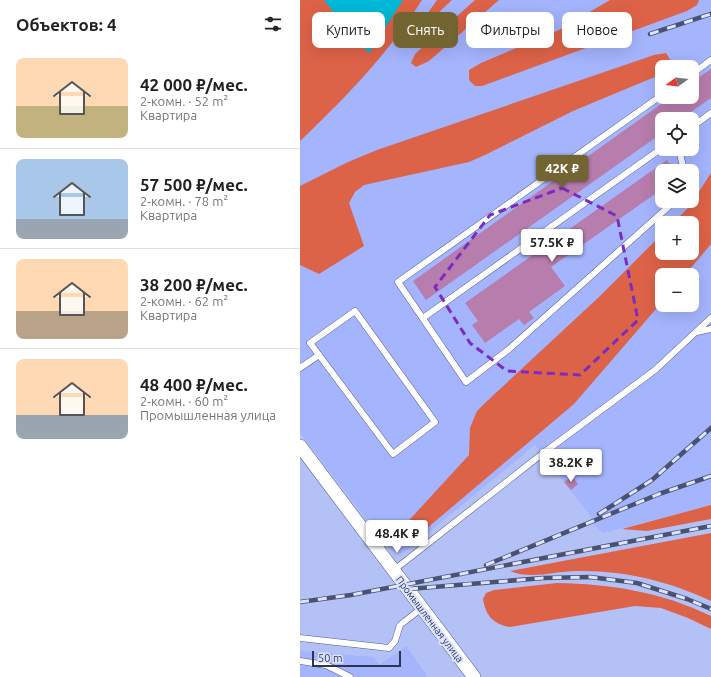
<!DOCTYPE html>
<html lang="ru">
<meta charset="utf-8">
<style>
body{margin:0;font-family:Ubuntu,sans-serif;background:#f2f2f2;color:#202124;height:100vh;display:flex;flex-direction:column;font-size:15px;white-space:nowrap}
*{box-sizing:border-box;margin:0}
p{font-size:13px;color:#757577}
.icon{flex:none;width:22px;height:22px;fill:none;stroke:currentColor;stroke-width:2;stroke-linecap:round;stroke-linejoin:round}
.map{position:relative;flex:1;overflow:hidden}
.panel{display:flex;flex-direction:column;background:#fff;width:300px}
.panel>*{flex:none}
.banner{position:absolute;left:12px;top:12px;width:339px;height:36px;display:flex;gap:8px}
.needle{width:26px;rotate:255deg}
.tools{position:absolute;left:355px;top:60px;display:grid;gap:8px}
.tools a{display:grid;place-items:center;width:44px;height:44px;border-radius:8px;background:#fff;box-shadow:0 4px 16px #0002;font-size:20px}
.scale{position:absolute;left:12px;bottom:10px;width:89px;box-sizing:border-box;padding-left:4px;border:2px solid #2f3550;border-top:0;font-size:11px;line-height:14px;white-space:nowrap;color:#2f3550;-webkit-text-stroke:3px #dce4ff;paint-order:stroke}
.price{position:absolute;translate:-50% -34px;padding:0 9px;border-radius:4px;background:#fff;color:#222;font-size:13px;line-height:26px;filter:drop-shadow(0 1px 2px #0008)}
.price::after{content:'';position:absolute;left:50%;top:24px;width:12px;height:9px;margin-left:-6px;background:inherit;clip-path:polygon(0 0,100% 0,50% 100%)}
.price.on{background:#736532;color:#fff}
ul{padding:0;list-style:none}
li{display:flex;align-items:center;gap:12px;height:100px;padding:0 16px}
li+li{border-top:1px solid #e0e0e0}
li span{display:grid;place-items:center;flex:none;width:112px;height:80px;border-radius:8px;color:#555}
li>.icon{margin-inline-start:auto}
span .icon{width:48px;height:48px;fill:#fffc;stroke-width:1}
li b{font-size:17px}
h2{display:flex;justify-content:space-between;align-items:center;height:48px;padding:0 16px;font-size:17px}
.tag{padding:0 14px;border-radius:8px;background:#fff;box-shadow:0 4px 16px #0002;font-size:14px;line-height:36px}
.tag.on{background:#736532;color:#fff}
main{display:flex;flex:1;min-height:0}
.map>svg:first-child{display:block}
.built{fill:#a4b4fd;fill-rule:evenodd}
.forest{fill:#dd6348}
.water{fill:#00b9d6}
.building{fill:#b77dac}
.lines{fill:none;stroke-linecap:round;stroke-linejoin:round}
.service-casing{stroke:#4e5a94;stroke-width:7}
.minor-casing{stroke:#4e5a94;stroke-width:14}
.service{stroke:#fff;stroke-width:6}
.minor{stroke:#fff;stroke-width:13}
.rail-casing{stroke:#4a5272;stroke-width:4.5}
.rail{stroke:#dce4ff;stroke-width:3;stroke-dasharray:9;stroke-linecap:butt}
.marked{fill:none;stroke:#7b2cbf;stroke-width:3;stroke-dasharray:8 5;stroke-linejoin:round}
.labels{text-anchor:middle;stroke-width:4;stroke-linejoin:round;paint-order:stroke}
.street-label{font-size:10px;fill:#2f3550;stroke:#dce4ff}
</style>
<main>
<section class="panel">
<h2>Объектов: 4<svg class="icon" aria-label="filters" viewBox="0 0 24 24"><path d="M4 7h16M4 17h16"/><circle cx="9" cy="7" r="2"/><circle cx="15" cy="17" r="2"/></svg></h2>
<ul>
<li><span style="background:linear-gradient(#ffd9b3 60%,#c2b280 0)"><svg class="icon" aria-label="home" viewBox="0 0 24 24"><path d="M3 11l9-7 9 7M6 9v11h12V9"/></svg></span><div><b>42 000 ₽/мес.</b><p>2-комн. · 52 m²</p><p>Квартира</p></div></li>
<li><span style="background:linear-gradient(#a9c7e8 75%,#9aa5b1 0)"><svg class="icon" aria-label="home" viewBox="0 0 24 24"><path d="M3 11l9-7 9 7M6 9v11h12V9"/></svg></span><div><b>57 500 ₽/мес.</b><p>2-комн. · 78 m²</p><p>Квартира</p></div></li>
<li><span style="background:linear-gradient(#ffd9b3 65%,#b9a48a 0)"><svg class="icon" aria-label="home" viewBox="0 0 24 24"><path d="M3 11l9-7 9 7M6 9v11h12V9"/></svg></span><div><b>38 200 ₽/мес.</b><p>2-комн. · 62 m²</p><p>Квартира</p></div></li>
<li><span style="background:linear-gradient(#ffd9b3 70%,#9aa5b1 0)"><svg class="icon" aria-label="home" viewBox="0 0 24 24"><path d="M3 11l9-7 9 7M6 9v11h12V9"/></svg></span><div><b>48 400 ₽/мес.</b><p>2-комн. · 60 m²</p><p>Промышленная улица</p></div></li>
</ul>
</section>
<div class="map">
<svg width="411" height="677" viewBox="0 0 411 677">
<rect width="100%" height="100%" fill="#b4c1f6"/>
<g class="built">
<path d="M0,0h411v505l-108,28 -10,-9 -4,-10 -54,-69 -130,107 -7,2 -9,-5 -89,-116zM362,67h30v30h-30zM362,119h30v30h-30zM362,171h30v30h-30zM362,223h30v30h-30zM362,275h30v30h-30z"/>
<polygon points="106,646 128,677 0,677 0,651 74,657 79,665"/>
</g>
<g class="forest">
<path d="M0,0h122c-33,53 -77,98 -122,141z"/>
<polygon points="137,0 152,0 109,40"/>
<polygon points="175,0 199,0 129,61 116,67 111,63 115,54"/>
<polygon points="310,0 399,0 397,5 387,11 182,86 175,86 169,80 169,70 181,63 259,30"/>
<polygon points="366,53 371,61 368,67 362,67 362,74 273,111 185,155 169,162 64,185 55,192 49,203 64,246 19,274 0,265 0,186 48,162 77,150 354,55"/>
<polygon points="411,173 411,244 385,275 362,275 362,302 274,404 119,535 110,539 101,538 101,529 169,455 170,428 177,411 185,403 299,297 362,234 362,253 392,253 392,223 373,223 389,207"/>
<polygon points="411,505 411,519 347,531 322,529"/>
<path d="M411,533v68c-42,-20 -88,-31 -134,-30 -24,0 -44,9 -67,0z"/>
<path d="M257,583c54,1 105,9 154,33v13l-23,-11 -27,-10 -26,-2 -125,21c-17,-3 -24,-11 -27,-28l3,-6 8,-3z"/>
</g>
<polygon class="water" points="24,0 103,0 69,53 46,28"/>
<g class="building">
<polygon points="411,69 411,98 381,119 362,119 362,133 126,300 113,281 371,97 392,97 392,82"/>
<polygon points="367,160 374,171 362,171 362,189 251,267 265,286 229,312 234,318 224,325 219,319 185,343 172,325 178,321 165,303"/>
<polygon points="257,453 264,463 256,469 249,459"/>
<polygon points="272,476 278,484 271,490 264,482"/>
</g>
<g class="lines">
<defs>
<g id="service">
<polyline points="392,74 411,60"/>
<polyline points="362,95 98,282 166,382 208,350 375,201"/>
<polyline points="392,127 411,113"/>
<polyline points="379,149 384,171"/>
<polygon points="55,311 135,422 93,454 10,343"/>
<polyline points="123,318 362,148"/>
<polyline points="397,332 411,329"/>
<polyline points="0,368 19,355"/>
<polyline points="94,570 242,454 355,370 411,318"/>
<polyline points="0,638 89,648 95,641 100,625 122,608"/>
<polyline points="0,661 26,665 50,677"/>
</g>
<polyline id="minor" points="0,446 174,677"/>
</defs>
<use href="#service" class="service-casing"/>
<use href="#minor" class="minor-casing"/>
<use href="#service" class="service"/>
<use href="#minor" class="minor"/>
<defs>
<g id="rail">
<polyline points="350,34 411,14"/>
<polyline points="299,514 352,480 411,428"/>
<polyline points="186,565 359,494 411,476"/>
<polyline points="109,589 243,578 290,577 337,583 387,599 411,609"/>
<polyline points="0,602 51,595 411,526"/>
</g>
</defs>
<use href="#rail" class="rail-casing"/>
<use href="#rail" class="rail"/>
</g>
<path class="marked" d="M262,188l55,28 21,104 -58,55 -73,-4 -37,-28 -35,-56 55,-72z"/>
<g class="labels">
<g class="street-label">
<text transform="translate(130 619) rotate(53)" y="4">Промышленная улица</text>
</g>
</g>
</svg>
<div class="tools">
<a><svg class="needle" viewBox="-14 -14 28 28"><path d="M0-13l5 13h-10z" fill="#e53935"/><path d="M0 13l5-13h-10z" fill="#757577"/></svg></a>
<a><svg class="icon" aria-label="locate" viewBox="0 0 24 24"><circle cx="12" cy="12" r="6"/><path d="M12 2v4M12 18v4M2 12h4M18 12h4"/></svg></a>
<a><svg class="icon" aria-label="layers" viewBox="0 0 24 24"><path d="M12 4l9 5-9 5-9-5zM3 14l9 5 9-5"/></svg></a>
<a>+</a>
<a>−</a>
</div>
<div class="scale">50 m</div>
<b class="price on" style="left:262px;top:189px">42K ₽</b>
<b class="price" style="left:252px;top:263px">57.5K ₽</b>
<b class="price" style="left:271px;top:483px">38.2K ₽</b>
<b class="price" style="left:97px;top:554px">48.4K ₽</b>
<div class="banner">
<a class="tag">Купить</a>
<a class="tag on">Снять</a>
<a class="tag">Фильтры</a>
<a class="tag">Новое</a>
</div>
</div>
</main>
